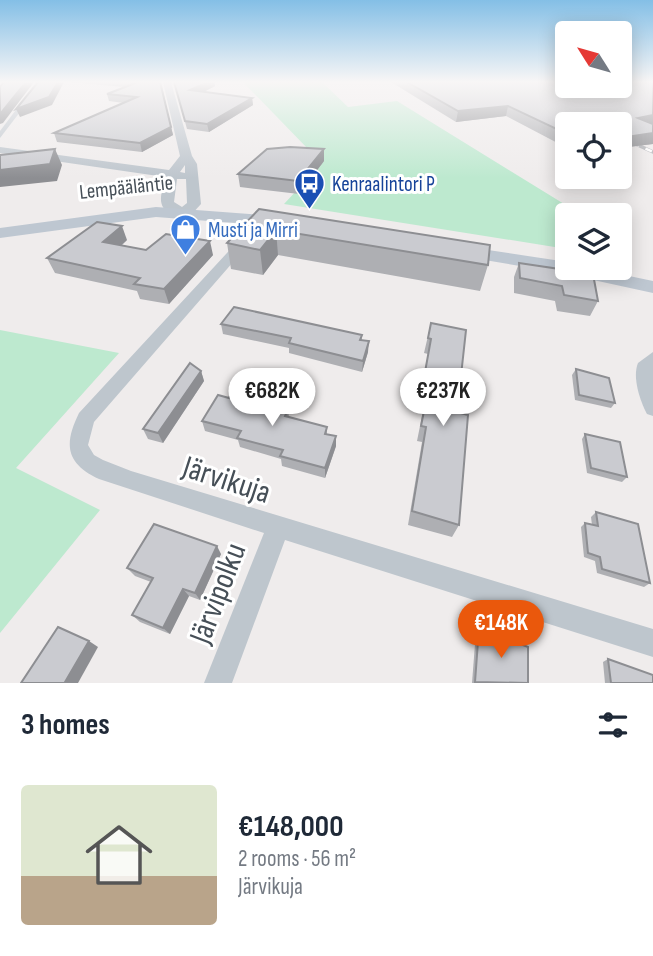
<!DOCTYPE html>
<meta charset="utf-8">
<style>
body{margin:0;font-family:"Sofia Sans Condensed",sans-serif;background:#f6f6f7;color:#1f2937;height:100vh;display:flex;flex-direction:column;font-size:26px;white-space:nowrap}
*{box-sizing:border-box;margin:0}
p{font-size:23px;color:#747a83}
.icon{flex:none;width:38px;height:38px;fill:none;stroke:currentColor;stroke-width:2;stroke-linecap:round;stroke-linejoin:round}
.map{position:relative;height:683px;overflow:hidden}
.panel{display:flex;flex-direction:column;background:#fff;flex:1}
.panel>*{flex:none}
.needle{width:46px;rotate:307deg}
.controls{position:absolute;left:555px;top:21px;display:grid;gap:14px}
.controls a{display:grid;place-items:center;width:77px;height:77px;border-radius:7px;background:#fff;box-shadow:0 4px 18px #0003;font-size:35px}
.price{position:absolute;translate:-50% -60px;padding:0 16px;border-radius:24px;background:#fff;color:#222;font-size:23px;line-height:46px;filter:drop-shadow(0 2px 4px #0008)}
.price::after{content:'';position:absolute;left:50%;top:42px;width:21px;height:16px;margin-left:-10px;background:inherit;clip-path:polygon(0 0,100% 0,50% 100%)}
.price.selected{background:#ea580c;color:#fff}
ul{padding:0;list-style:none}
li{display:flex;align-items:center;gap:21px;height:175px;padding:0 21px}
li span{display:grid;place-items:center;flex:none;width:196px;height:140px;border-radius:7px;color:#555}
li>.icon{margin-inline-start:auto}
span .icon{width:84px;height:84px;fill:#fffc;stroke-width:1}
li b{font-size:30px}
h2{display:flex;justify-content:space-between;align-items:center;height:84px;padding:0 21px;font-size:30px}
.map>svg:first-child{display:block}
.green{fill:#bde9cf}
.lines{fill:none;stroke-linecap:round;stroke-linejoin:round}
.minor{fill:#bec6cd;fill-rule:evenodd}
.tertiary{fill:#bec6cd;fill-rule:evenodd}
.secondary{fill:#bec7d1;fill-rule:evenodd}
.rail-casing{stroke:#afb1b6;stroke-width:3.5}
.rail{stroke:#fff;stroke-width:2.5;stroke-dasharray:7;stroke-linecap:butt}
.wall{fill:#aeafb3}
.shaded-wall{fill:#8d8e92}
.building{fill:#cacbd0;stroke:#8d8e92;stroke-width:2}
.labels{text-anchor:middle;stroke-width:6;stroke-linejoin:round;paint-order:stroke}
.far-transit-label{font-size:21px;fill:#164399;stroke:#fff;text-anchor:start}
.far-street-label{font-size:21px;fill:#464f57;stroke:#fff}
.far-shop-label{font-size:21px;fill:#366cbe;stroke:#fff;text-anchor:start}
.near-street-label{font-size:32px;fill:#464f57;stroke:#fff}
</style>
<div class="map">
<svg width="653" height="683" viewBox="0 0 653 683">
<rect width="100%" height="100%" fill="#efecec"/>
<g class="green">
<polygon points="243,82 322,82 348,107 397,101 582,215 567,215 567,249 284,204 324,161 309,150"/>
<polygon points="0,330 119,353 16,468 100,510 0,633"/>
</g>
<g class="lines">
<g class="minor">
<polygon points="37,82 43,82 0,138 0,131"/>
<path d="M243,239l4,1v6l-153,176 -6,23 6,10 9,5 28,11 522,158v28l-368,-117 -53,143h-28l60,-150 -165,-54c-34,-16 -35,-35 -20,-66l160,-173z"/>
<path d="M653,352v64l-6,-2c-7,-13 -15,-37 -9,-51z"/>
</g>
<path class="tertiary" d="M163,82h8l21,74 5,8 4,40 -11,12c-7,1 -11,0 -18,-3 -17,-5 -10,-21 -7,-36l-165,-24v-6l169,23 11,-14zM185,165v8l-5,-1zM177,179h9l1,24 -5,4 -8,-5z"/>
<g class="secondary">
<polygon points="156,207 278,216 286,221 278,226 156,217 0,238 0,228"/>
<polygon points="461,246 561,261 567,263 567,268 591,268 653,281 653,293 561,273 455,255 452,251"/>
</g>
<defs>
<polyline id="rail" points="620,137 653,152"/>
</defs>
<use href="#rail" class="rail-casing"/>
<use href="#rail" class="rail"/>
</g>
<g class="wall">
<polygon points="70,82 161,82 173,135 142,152 57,142 54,133 124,103 109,101 107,94 124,87"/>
<polygon points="174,82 214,82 215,86 203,92 252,98 253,105 209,132 187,129"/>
<polygon points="391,82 653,82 653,144 620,148 620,124 567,124 567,148 506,116 456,122"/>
<polygon points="324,149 324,161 299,194 240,187 238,174"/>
<polygon points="259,209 488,265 480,291 278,255 263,275 231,269 227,243"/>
<polygon points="127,240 122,245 146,250 213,255 169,304 140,299 137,291 55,273 47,258"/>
<polygon points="519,263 598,301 590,316 557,311 555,301 514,293 514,277"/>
<polygon points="431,323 457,412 459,525 452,537 408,525 422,442 417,441 423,411 417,410 428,354 424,353"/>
<polygon points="221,324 362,335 362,340 368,352 362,372 289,353 289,348 223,334"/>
<polygon points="576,369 615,403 611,408 575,400 572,375"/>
<polygon points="201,371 204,381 163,443 148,439 143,429"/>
<polygon points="252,395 253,401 288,410 289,417 327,427 327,434 336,446 325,478 282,466 281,459 240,447 238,440 205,431 202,421 229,398"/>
<polygon points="585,434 627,477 622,482 587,473 582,439"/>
<polygon points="596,512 650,583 644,587 597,573 595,561 584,557 581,527 585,523 592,525 591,517"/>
<polygon points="221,554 200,600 189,596 170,634 140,622 132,615 151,582 135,576 127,568"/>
<polygon points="479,628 528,683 472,683 476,631"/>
<polygon points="608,659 653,683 605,683 603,662"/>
</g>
<g class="shaded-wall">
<polygon points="26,82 34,82 3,123 0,124 0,114"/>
<polygon points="58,82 64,82 52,105 20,117 16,109"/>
<polygon points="160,82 173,135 142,152 140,143"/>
<polygon points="208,82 214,82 215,86 192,98 190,90"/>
<polygon points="252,98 253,105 209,132 207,124"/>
<polygon points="508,106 506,116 456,122 458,111"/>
<polygon points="653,115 653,125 638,118"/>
<polygon points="653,133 653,144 620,148 620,138"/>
<polygon points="55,149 62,165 57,181 0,187 0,170"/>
<polygon points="324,149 324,161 299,194 298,181"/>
<polygon points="122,226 127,240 109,256 103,242"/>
<polygon points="276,230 278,255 263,275 260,250"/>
<polygon points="210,241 213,255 169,304 164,289"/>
<polygon points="369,341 368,352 362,372 363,361"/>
<polygon points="201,371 204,381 163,443 158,433"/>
<polygon points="336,436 336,446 325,478 325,468"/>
<polygon points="217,546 221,554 200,600 195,593"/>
<polygon points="183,589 189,596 170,634 163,628"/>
<polygon points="89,641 98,647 78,683 67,683 65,682"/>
</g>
<g class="building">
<polygon points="4,82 26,82 0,114 0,87"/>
<polygon points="38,82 58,82 49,97 16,109"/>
<polygon points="138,82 160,82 171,127 140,143 54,133 137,97 107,94"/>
<polygon points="174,82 208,82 190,90 252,98 207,124 185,121"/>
<polygon points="407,82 567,82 567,86 620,86 620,82 653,82 653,115 638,118 653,124 653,133 620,138 620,124 567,124 567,134 508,106 458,111"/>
<polygon points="290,147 324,149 298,181 238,174 267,149"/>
<polygon points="55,149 50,164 0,170 0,155"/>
<polygon points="259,209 490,245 488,265 276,230 260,250 227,243"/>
<polygon points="97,222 122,226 103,242 146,250 166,234 210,241 164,289 134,284 140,278 47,258"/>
<polygon points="519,263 593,274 598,301 564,295 562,286 520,278"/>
<polygon points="234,307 362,335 360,340 369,341 363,361 289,343 291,338 221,324"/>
<polygon points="431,323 466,330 457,412 468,415 459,525 412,511 426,427 421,426 427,396 421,394 431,339 428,338"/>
<polygon points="190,363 201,371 158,433 143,429"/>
<polygon points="576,369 609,378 615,403 579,395"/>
<polygon points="233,391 252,395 249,400 288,410 285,416 327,427 325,434 336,436 325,468 280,456 283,450 237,438 241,431 202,421 218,395 229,398"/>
<polygon points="585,434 620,442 627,477 591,468"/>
<polygon points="596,512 638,524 650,583 602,569 600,557 588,553 585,523 598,526"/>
<polygon points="154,524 217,546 195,593 183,589 163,628 132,615 153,578 127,568"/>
<polygon points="58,627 89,641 65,682 67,683 21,683"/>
<polygon points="479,628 528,647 528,683 475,682"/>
<polygon points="608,659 653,675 653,683 611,683"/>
</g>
<linearGradient id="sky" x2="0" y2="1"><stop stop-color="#84bfe6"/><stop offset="0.46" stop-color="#f8f6f6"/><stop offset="1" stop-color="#f8f6f6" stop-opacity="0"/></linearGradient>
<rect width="653" height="178" fill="url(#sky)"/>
<defs>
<symbol id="bus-pin" viewBox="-11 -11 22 30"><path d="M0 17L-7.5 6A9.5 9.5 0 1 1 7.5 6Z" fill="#1a4fb4" stroke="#fff"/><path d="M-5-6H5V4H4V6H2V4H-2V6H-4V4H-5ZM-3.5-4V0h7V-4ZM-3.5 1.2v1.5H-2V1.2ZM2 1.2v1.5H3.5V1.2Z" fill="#fff"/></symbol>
<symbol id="shop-pin" viewBox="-11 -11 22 30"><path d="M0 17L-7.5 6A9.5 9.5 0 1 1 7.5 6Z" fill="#3f7fe0" stroke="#fff"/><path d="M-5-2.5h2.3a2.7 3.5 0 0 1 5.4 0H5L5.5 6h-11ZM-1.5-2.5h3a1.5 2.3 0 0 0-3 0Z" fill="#fff"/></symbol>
</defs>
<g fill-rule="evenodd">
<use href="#bus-pin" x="292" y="166" width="35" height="47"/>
<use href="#shop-pin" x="168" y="212" width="35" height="47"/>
</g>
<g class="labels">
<g class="far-transit-label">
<text x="332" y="191">Kenraalintori P</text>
</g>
<g class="far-street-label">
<text transform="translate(126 187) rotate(-6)" y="7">Lempääläntie</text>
</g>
<g class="far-shop-label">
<text x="208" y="237">Musti ja Mirri</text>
</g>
<g class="near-street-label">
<text transform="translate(227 479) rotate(18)" y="11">Järvikuja</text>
<text transform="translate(217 593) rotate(-69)" y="11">Järvipolku</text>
</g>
</g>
</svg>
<div class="controls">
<a><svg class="needle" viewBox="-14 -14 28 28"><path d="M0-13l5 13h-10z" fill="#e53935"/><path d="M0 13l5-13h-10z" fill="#747a83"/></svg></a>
<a><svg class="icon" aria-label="locate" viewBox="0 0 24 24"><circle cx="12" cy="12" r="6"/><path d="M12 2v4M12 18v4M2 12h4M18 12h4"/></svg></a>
<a><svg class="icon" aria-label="layers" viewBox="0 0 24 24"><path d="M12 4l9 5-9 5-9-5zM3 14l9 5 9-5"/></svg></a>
</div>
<b class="price" style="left:272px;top:428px">€682K</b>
<b class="price" style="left:443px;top:428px">€237K</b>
<b class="price selected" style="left:501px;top:660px">€148K</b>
</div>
<section class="panel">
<h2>3 homes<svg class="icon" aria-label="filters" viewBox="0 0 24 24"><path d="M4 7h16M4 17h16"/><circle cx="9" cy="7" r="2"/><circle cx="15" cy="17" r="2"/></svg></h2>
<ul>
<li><span style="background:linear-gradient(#dfe7d0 65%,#b9a48a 0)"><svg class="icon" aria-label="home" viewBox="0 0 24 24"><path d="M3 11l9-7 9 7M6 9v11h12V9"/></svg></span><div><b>€148,000</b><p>2 rooms · 56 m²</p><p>Järvikuja</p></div></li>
</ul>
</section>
